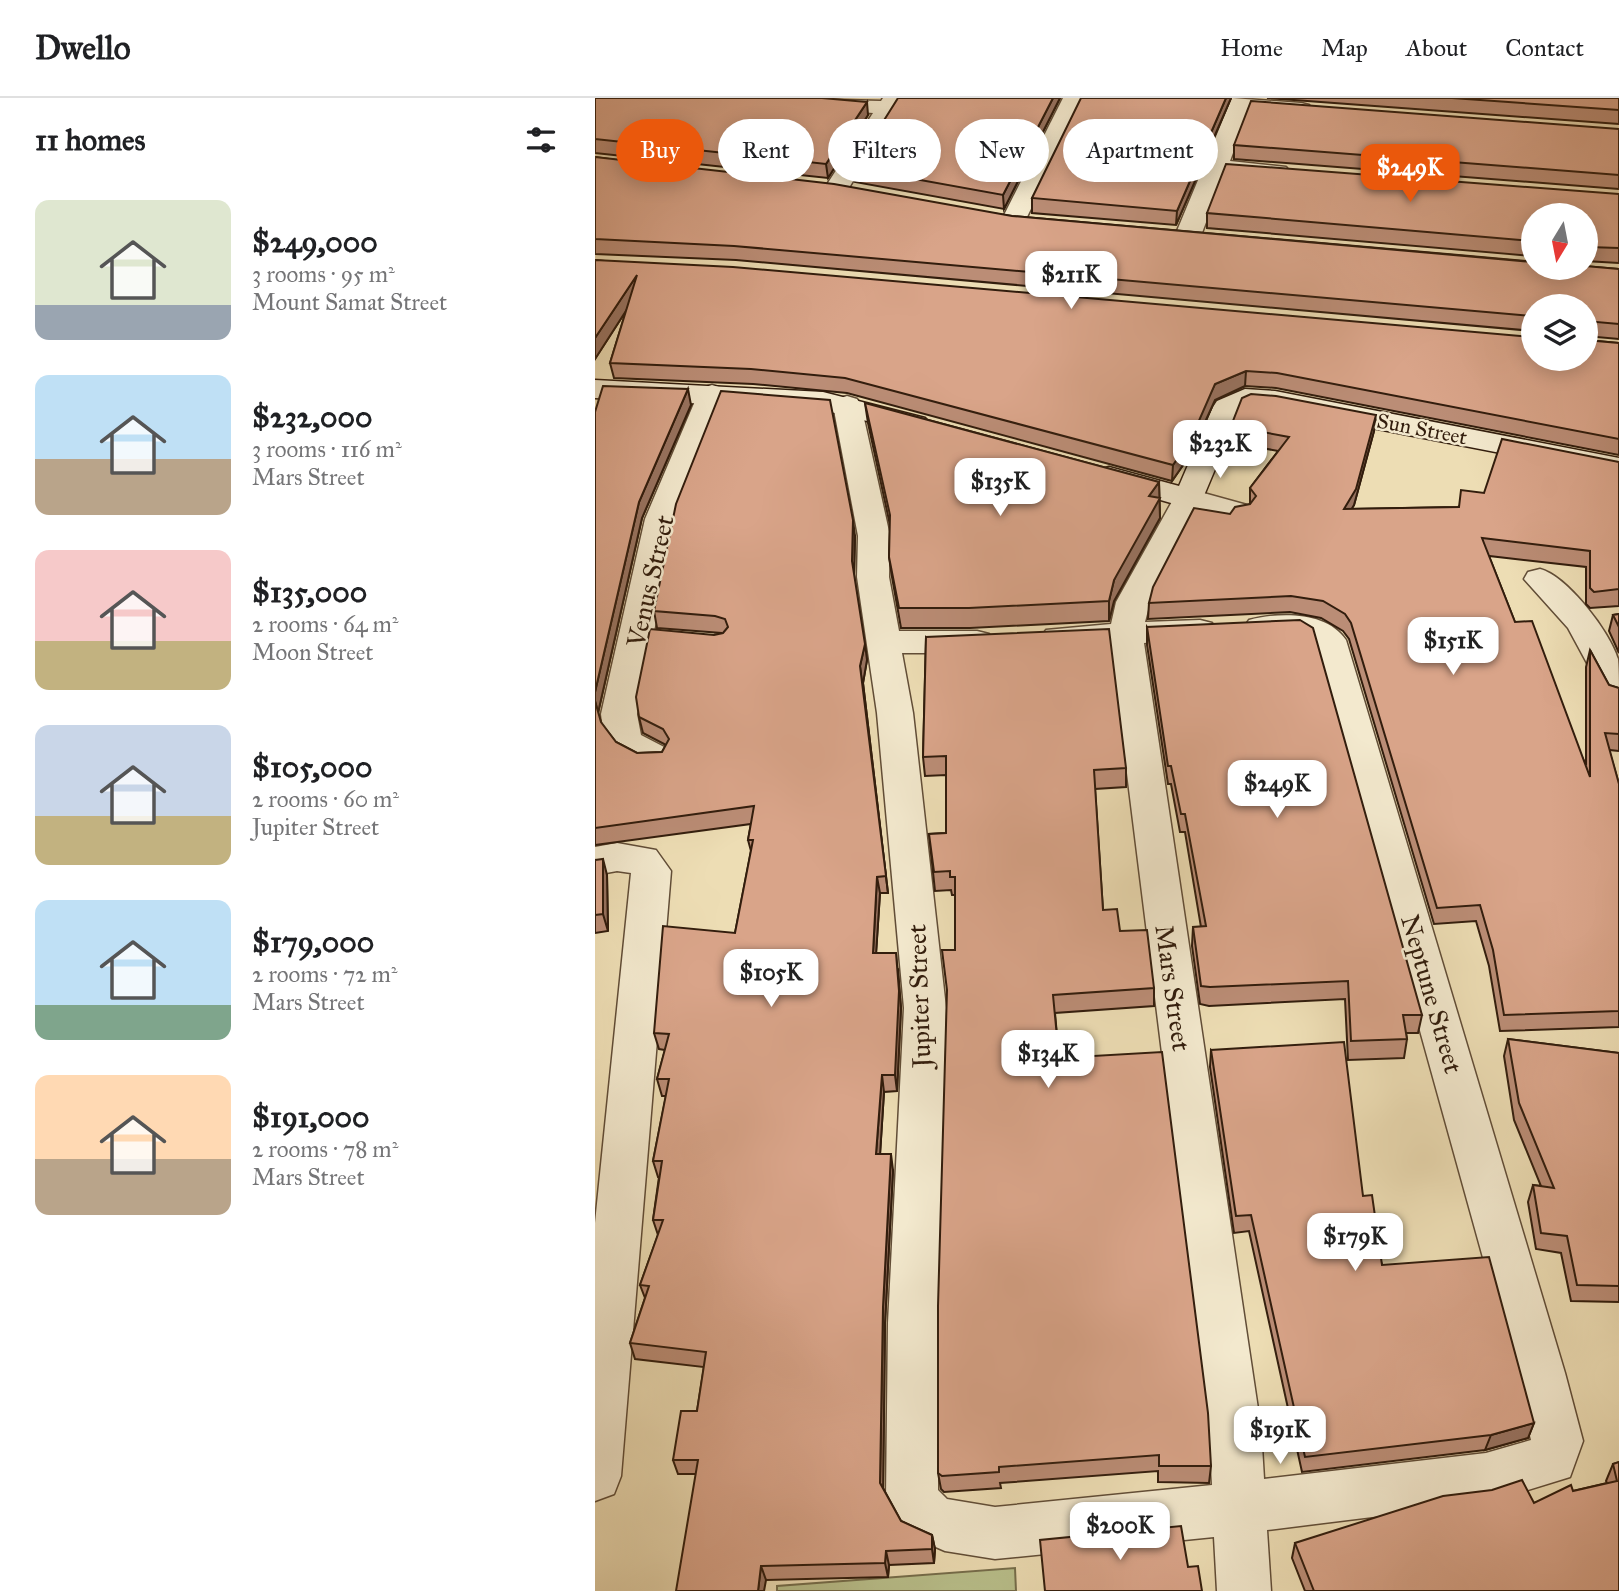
<!DOCTYPE html>
<meta charset="utf-8">
<style>
body{margin:0;font-family:"IM FELL Great Primer",serif;background:#f6f6f6;color:#202124;height:100vh;display:flex;flex-direction:column;font-size:26px;white-space:nowrap}
*{box-sizing:border-box;margin:0}
p{font-size:23px;color:#757577}
.icon{flex:none;width:38px;height:38px;fill:none;stroke:currentColor;stroke-width:2;stroke-linecap:round;stroke-linejoin:round}
.map{position:relative;flex:1;overflow:hidden}
.side{display:flex;flex-direction:column;background:#fff;width:595px}
.side>*{flex:none}
.guide{position:absolute;left:21px;top:21px;width:665px;height:63px;display:flex;gap:14px}
.needle{width:46px;rotate:190deg}
.fabs{position:absolute;left:926px;top:105px;display:grid;gap:14px}
.fabs a{display:grid;place-items:center;width:77px;height:77px;border-radius:50%;background:#fff;box-shadow:0 4px 18px #0003;font-size:35px}
.price{position:absolute;translate:-50% -60px;padding:0 16px;border-radius:14px;background:#fff;color:#222;font-size:23px;line-height:46px;filter:drop-shadow(0 2px 4px #0008)}
.price::after{content:'';position:absolute;left:50%;top:42px;width:21px;height:16px;margin-left:-10px;background:inherit;clip-path:polygon(0 0,100% 0,50% 100%)}
.price.current{background:#ea580c;color:#fff}
ul{padding:0;list-style:none}
li{display:flex;align-items:center;gap:21px;height:175px;padding:0 35px}
li span{display:grid;place-items:center;flex:none;width:196px;height:140px;border-radius:14px;color:#555}
li>.icon{margin-inline-start:auto}
span .icon{width:84px;height:84px;fill:#fffc;stroke-width:1}
li b{font-size:30px}
h2{display:flex;justify-content:space-between;align-items:center;height:84px;padding:0 35px;font-size:30px}
.chip{padding:0 24px;border-radius:32px;background:#fff;box-shadow:0 4px 18px #0003;font-size:24px;line-height:63px}
.chip.current{background:#ea580c;color:#fff}
header{display:flex;align-items:center;gap:42px;box-sizing:border-box;height:98px;padding:0 35px;background:#fff;border-bottom:2px solid #e0e0e0}
header strong{font-size:33px}
nav{display:flex;gap:38px;margin-inline-start:auto;font-size:24px}
main{display:flex;flex:1;min-height:0}
.map>svg:first-child{display:block}
.green{fill:#b9c08c;stroke:#766e4c;stroke-width:2}
.lines{fill:none;stroke-linecap:round;stroke-linejoin:round}
.street-casing{stroke:#614d37;stroke-width:3}
.secondary-casing{stroke:#321d0d;stroke-width:3}
.street{fill:#f3e9ce;fill-rule:evenodd}
.secondary{fill:#f3e9ce;fill-rule:evenodd}
.wall{fill:#bb8d76;stroke:#321d0d;stroke-width:2}
.shaded-wall{fill:#987360;stroke:#321d0d;stroke-width:2}
.building{fill:#d9a489;stroke:#321d0d;stroke-width:2}
.labels{text-anchor:middle;stroke-width:5;stroke-linejoin:round;paint-order:stroke}
.far-street-label{font-size:21px;fill:#321d0d;stroke:#f3e9ce}
.street-label{font-size:26px;fill:#321d0d;stroke:#f3e9ce}
</style>
<header>
<strong>Dwello</strong>
<nav><a>Home</a><a>Map</a><a>About</a><a>Contact</a></nav>
</header>
<main>
<section class="side">
<h2>11 homes<svg class="icon" aria-label="filters" viewBox="0 0 24 24"><path d="M4 7h16M4 17h16"/><circle cx="9" cy="7" r="2"/><circle cx="15" cy="17" r="2"/></svg></h2>
<ul>
<li><span style="background:linear-gradient(#dfe7d0 75%,#9aa5b1 0)"><svg class="icon" aria-label="home" viewBox="0 0 24 24"><path d="M3 11l9-7 9 7M6 9v11h12V9"/></svg></span><div><b>$249,000</b><p>3 rooms · 95 m²</p><p>Mount Samat Street</p></div></li>
<li><span style="background:linear-gradient(#bfe0f5 60%,#b9a48a 0)"><svg class="icon" aria-label="home" viewBox="0 0 24 24"><path d="M3 11l9-7 9 7M6 9v11h12V9"/></svg></span><div><b>$232,000</b><p>3 rooms · 116 m²</p><p>Mars Street</p></div></li>
<li><span style="background:linear-gradient(#f6c9c9 65%,#c2b280 0)"><svg class="icon" aria-label="home" viewBox="0 0 24 24"><path d="M3 11l9-7 9 7M6 9v11h12V9"/></svg></span><div><b>$135,000</b><p>2 rooms · 64 m²</p><p>Moon Street</p></div></li>
<li><span style="background:linear-gradient(#c9d6e8 65%,#c2b280 0)"><svg class="icon" aria-label="home" viewBox="0 0 24 24"><path d="M3 11l9-7 9 7M6 9v11h12V9"/></svg></span><div><b>$105,000</b><p>2 rooms · 60 m²</p><p>Jupiter Street</p></div></li>
<li><span style="background:linear-gradient(#bfe0f5 75%,#7fa58c 0)"><svg class="icon" aria-label="home" viewBox="0 0 24 24"><path d="M3 11l9-7 9 7M6 9v11h12V9"/></svg></span><div><b>$179,000</b><p>2 rooms · 72 m²</p><p>Mars Street</p></div></li>
<li><span style="background:linear-gradient(#ffd9b3 60%,#b9a48a 0)"><svg class="icon" aria-label="home" viewBox="0 0 24 24"><path d="M3 11l9-7 9 7M6 9v11h12V9"/></svg></span><div><b>$191,000</b><p>2 rooms · 78 m²</p><p>Mars Street</p></div></li>
</ul>
</section>
<div class="map">
<svg width="1024" height="1493" viewBox="0 0 1024 1493">
<rect width="100%" height="100%" fill="#edddb4"/>
<filter id="stains"><feTurbulence type="fractalNoise" baseFrequency=".00286" numOctaves="4"/><feColorMatrix values="0 0 0 0 .2 0 0 0 0 .09 0 0 0 0 .02 0 0 0 .5 -.17"/></filter>
<radialGradient id="worn" r=".72"><stop offset=".6" stop-color="#630" stop-opacity="0"/><stop offset="1" stop-color="#630" stop-opacity=".3"/></radialGradient>
<polygon class="green" points="420,1470 421,1493 182,1493 182,1488"/>
<g class="lines">
<defs>
<g id="street">
<polygon points="166,0 286,3 288,0 310,0 250,96 241,98 232,96 229,91 278,15 177,7 169,5"/>
<polygon points="468,0 490,0 430,123 427,128 418,130 409,128 406,123"/>
<polygon points="637,0 706,5 714,7 717,12 714,17 706,19 653,14 635,63 691,69 695,74 691,79 683,81 629,77 605,140 601,145 592,148 583,145 579,140"/>
<path d="M117,287l10,3 4,6 -49,125 -40,195 4,21 25,13 5,9 -5,9c-35,10 -62,-18 -65,-52l44,-195 53,-125 4,-6z"/>
<path d="M252,298l10,3 4,6 29,131 -1,41 10,54h78l12,3 5,8 -5,8 -12,3h-75l11,60 33,295 -8,315v167l9,9 48,8 217,-22 -3,-56 -98,-784 -53,3 -12,-4 -5,-7 5,-7 65,-6 5,-22 58,-104 4,-7 11,-2 58,16 5,7 -5,7 -11,2 -38,-11 -48,92 -5,20 55,-2 12,3 5,7 -5,7 -68,6 117,786 3,50 222,-26 45,-13 -16,-67 -202,-728c-19,-12 -42,-5 -64,-11l-5,-7 5,-7c30,-8 78,-9 97,20l219,733 18,68 -13,36 -84,26 -219,27 4,61h-54l-3,-54 -219,22 -50,-8 -39,-17 -20,-37 2,-174 16,-315 -27,-295 -20,-136 1,-41 -25,-131 4,-6z"/>
<path d="M945,471c27,7 70,63 78,90 1,12 1,31 1,44l-12,-3 -39,-72 -44,-49 4,-7z"/>
<polygon points="22,745 61,752 76,773 26,1378 19,1396 0,1403 0,1125 36,775 22,773 0,777 0,749"/>
</g>
<g id="secondary">
<polygon points="0,282 228,294 330,320 335,326 330,332 320,335 228,312 0,300"/>
<polygon points="650,291 680,293 1024,360 1024,378 680,311 655,309 644,314 605,407 594,409 583,407 503,384 499,378 503,372 514,369 584,388 618,309 622,303"/>
</g>
</defs>
<use href="#street" class="street-casing"/>
<use href="#secondary" class="secondary-casing"/>
<use href="#street" class="street"/>
<use href="#secondary" class="secondary"/>
</g>
<g class="wall">
<polygon points="0,0 273,17 233,80 0,55"/>
<polygon points="465,0 409,111 260,84 259,70"/>
<polygon points="636,0 581,127 437,115 437,100"/>
<polygon points="672,0 1024,0 1024,26"/>
<polygon points="1024,31 1024,91 639,61 639,47"/>
<polygon points="0,59 417,118 1024,171 1024,241 991,238 991,242 1024,245 1024,357 681,290 650,288 620,302 595,357 577,383 252,295 158,286 19,280 15,265 31,213 0,261 0,162 990,261 938,208 938,233 141,162 0,156"/>
<polygon points="1024,96 1024,165 990,163 990,117 938,117 938,158 612,130 612,115"/>
<polygon points="270,305 564,384 565,420 519,503 514,523 375,530 306,530 297,479 294,459 295,427 273,325"/>
<polygon points="96,307 47,420 3,615 6,625 21,644 42,655 67,654 71,647 48,635 44,619 119,537 127,535 62,530 59,513 260,438 259,477 272,562 268,585 293,795 285,795 281,855 303,871 306,910 302,993 289,994 285,1056 298,1072 290,1225 288,1390 306,1423 337,1437 340,1451 339,1465 294,1467 293,1479 171,1482 101,1376 83,1376 78,1362 102,1313 109,1269 40,1261 35,1245 50,1200 45,1187 63,1137 58,1122 64,1079 63,1079 58,1063 71,998 67,998 62,981 70,952 64,951 59,935 140,835 156,753 153,742 156,726 0,747 0,314"/>
<polygon points="781,317 779,333 759,407 756,411 863,409 889,395 1024,364 1024,508 995,510 991,506 991,469 894,458 920,524 991,667 991,569 995,552 1014,587 1024,590 1024,653 1014,652 1024,686 1024,929 905,933 894,868 881,823 839,826 754,541 748,533 726,520 695,514 553,521 554,505 635,416 655,406 655,390 683,353 635,344 636,328"/>
<polygon points="1024,516 1024,555 1014,533 1018,517"/>
<polygon points="552,529 827,917 823,935 811,935 812,941 809,960 753,962 750,901 614,908 605,906 597,848 598,829 606,829 590,734 585,734 576,686 573,686 552,547"/>
<polygon points="331,539 531,670 531,689 500,691 508,812 525,833 559,890 559,908 460,915 464,960 616,1368 614,1385 563,1384 563,1373 405,1385 406,1390 349,1394 346,1391 343,1375 360,852 360,797 357,797 356,792 340,793 334,736 351,735 351,677 330,678 328,659"/>
<polygon points="0,762 12,777 13,833 0,835"/>
<polygon points="913,941 1024,955 1024,1204 976,1203 966,1155 941,1151 933,1104 938,1087 946,1088 919,1022 909,958"/>
<polygon points="616,952 768,1098 787,1167 939,1325 933,1340 890,1352 707,1374 654,1133 639,1135 615,969"/>
<polygon points="1024,1364 1024,1493 710,1493 697,1460 700,1445 939,1405 978,1393 1012,1385 1011,1383 1018,1366"/>
</g>
<g class="shaded-wall">
<polygon points="458,0 465,0 409,111 408,97"/>
<polygon points="631,0 636,0 581,127 582,113"/>
<polygon points="272,4 273,17 233,80 231,66"/>
<polygon points="42,177 45,191 0,261 0,240"/>
<polygon points="651,273 650,288 620,302 595,357 577,383 578,367 620,286"/>
<polygon points="93,291 96,307 47,420 3,615 0,603 0,594 44,404"/>
<polygon points="781,317 779,333 759,407 747,427 749,411"/>
<polygon points="564,384 565,420 519,503 514,523 514,503 519,482 554,398"/>
<polygon points="258,422 260,438 259,479 257,463"/>
<polygon points="270,546 272,562 268,585 293,795 265,568"/>
<polygon points="8,761 12,777 13,833 8,816"/>
<polygon points="282,779 285,795 280,872 278,855"/>
<polygon points="301,855 306,910 302,993 300,977"/>
<polygon points="287,977 289,994 284,1073 281,1056"/>
<polygon points="296,1056 298,1072 290,1225 288,1399 285,1385 288,1209"/>
<polygon points="939,1325 933,1340 890,1352 896,1337"/>
<polygon points="337,1437 340,1451 339,1465 337,1451"/>
<polygon points="291,1453 294,1467 293,1479 290,1465"/>
<polygon points="166,1468 171,1482 169,1493 163,1493"/>
</g>
<g class="building">
<polygon points="0,0 227,0 272,4 231,66 0,41"/>
<polygon points="303,0 458,0 408,97 259,70"/>
<polygon points="486,0 631,0 582,113 437,100"/>
<polygon points="857,0 1024,0 1024,12"/>
<polygon points="656,3 1024,31 1024,77 639,47"/>
<polygon points="0,59 239,86 417,118 938,164 938,170 990,170 990,168 1024,171 1024,226 991,223 991,242 1024,245 1024,341 682,275 651,273 620,286 596,341 578,367 250,280 156,271 15,265 42,177 0,240 0,162 138,169 938,239 938,261 990,261 990,208 938,208 938,218 139,148 0,141"/>
<polygon points="631,66 1024,96 1024,150 993,149 990,152 990,117 938,117 938,143 612,115"/>
<polygon points="8,288 93,291 44,404 0,594 0,314"/>
<polygon points="126,293 235,302 258,422 257,463 270,546 265,568 291,778 282,779 278,855 301,855 304,893 300,977 287,977 281,1056 296,1056 288,1209 285,1385 306,1423 337,1437 337,1451 291,1453 290,1465 166,1468 163,1493 81,1493 103,1362 78,1362 86,1313 102,1313 111,1254 35,1245 54,1188 45,1187 68,1122 58,1122 67,1063 58,1063 74,981 62,981 74,936 59,935 68,828 140,835 158,742 153,742 159,708 0,730 0,603 6,624 21,644 42,655 67,654 74,641 68,631 44,619 41,599 55,531 119,537 128,535 133,529 130,521 120,518 59,513 81,406"/>
<polygon points="656,296 681,298 781,317 761,391 749,411 864,409 866,392 889,395 907,341 1024,364 1024,491 999,494 995,490 995,453 887,440 920,524 937,523 995,679 995,552 1014,587 1024,590 1024,636 1010,635 1024,686 1024,913 909,917 898,852 885,807 842,810 756,525 750,516 728,503 696,498 554,505 558,489 599,410 635,416 640,409 655,406 661,398 655,390 694,339 636,328 647,300"/>
<polygon points="270,305 564,384 554,398 565,400 519,482 514,503 374,510 304,510 294,459 295,417"/>
<polygon points="1024,516 1024,529 1018,517"/>
<polygon points="705,522 718,530 827,917 808,917 812,941 756,943 753,883 615,889 606,888 598,829 611,828 590,716 586,716 576,668 573,668 552,529"/>
<polygon points="514,531 531,670 499,672 508,812 522,811 525,833 552,832 559,890 458,897 464,960 567,954 613,1315 616,1368 564,1368 564,1357 404,1369 404,1374 347,1378 343,1375 343,1208 352,892 347,852 360,852 360,779 355,779 355,773 339,774 334,736 351,735 351,658 328,659 331,539"/>
<polygon points="8,761 8,816 0,817 0,762"/>
<polygon points="913,941 1024,955 1024,1188 982,1187 972,1138 946,1135 938,1087 959,1090 924,1005"/>
<polygon points="749,944 768,1098 777,1097 787,1167 894,1159 939,1325 896,1337 710,1359 656,1117 641,1118 616,952"/>
<polygon points="1024,1364 1024,1493 719,1493 700,1445 848,1398 897,1392 927,1382 939,1405 976,1387 978,1393 1022,1383 1018,1366"/>
<polygon points="586,1428 593,1469 603,1468 607,1493 450,1493 445,1442"/>
</g>
<g class="labels">
<g class="far-street-label">
<text transform="translate(827 331) rotate(11)" y="7">Sun Street</text>
</g>
<g class="street-label">
<text transform="translate(55 483) rotate(-77)" y="9">Venus Street</text>
<text transform="translate(578 890) rotate(82)" y="9">Mars Street</text>
<text transform="translate(837 896) rotate(74)" y="9">Neptune Street</text>
<text transform="translate(324 898) rotate(-92)" y="9">Jupiter Street</text>
</g>
</g>
<rect width="100%" height="100%" filter="url(#stains)"/>
<rect width="100%" height="100%" fill="url(#worn)"/>
</svg>
<div class="fabs">
<a><svg class="needle" viewBox="-14 -14 28 28"><path d="M0-13l5 13h-10z" fill="#e53935"/><path d="M0 13l5-13h-10z" fill="#757577"/></svg></a>
<a><svg class="icon" aria-label="layers" viewBox="0 0 24 24"><path d="M12 4l9 5-9 5-9-5zM3 14l9 5 9-5"/></svg></a>
</div>
<b class="price current" style="left:815px;top:106px">$249K</b>
<b class="price" style="left:476px;top:213px">$211K</b>
<b class="price" style="left:625px;top:382px">$232K</b>
<b class="price" style="left:405px;top:420px">$135K</b>
<b class="price" style="left:858px;top:579px">$151K</b>
<b class="price" style="left:682px;top:722px">$249K</b>
<b class="price" style="left:176px;top:911px">$105K</b>
<b class="price" style="left:453px;top:992px">$134K</b>
<b class="price" style="left:760px;top:1175px">$179K</b>
<b class="price" style="left:685px;top:1368px">$191K</b>
<b class="price" style="left:525px;top:1464px">$200K</b>
<div class="guide">
<a class="chip current">Buy</a>
<a class="chip">Rent</a>
<a class="chip">Filters</a>
<a class="chip">New</a>
<a class="chip">Apartment</a>
</div>
</div>
</main>
